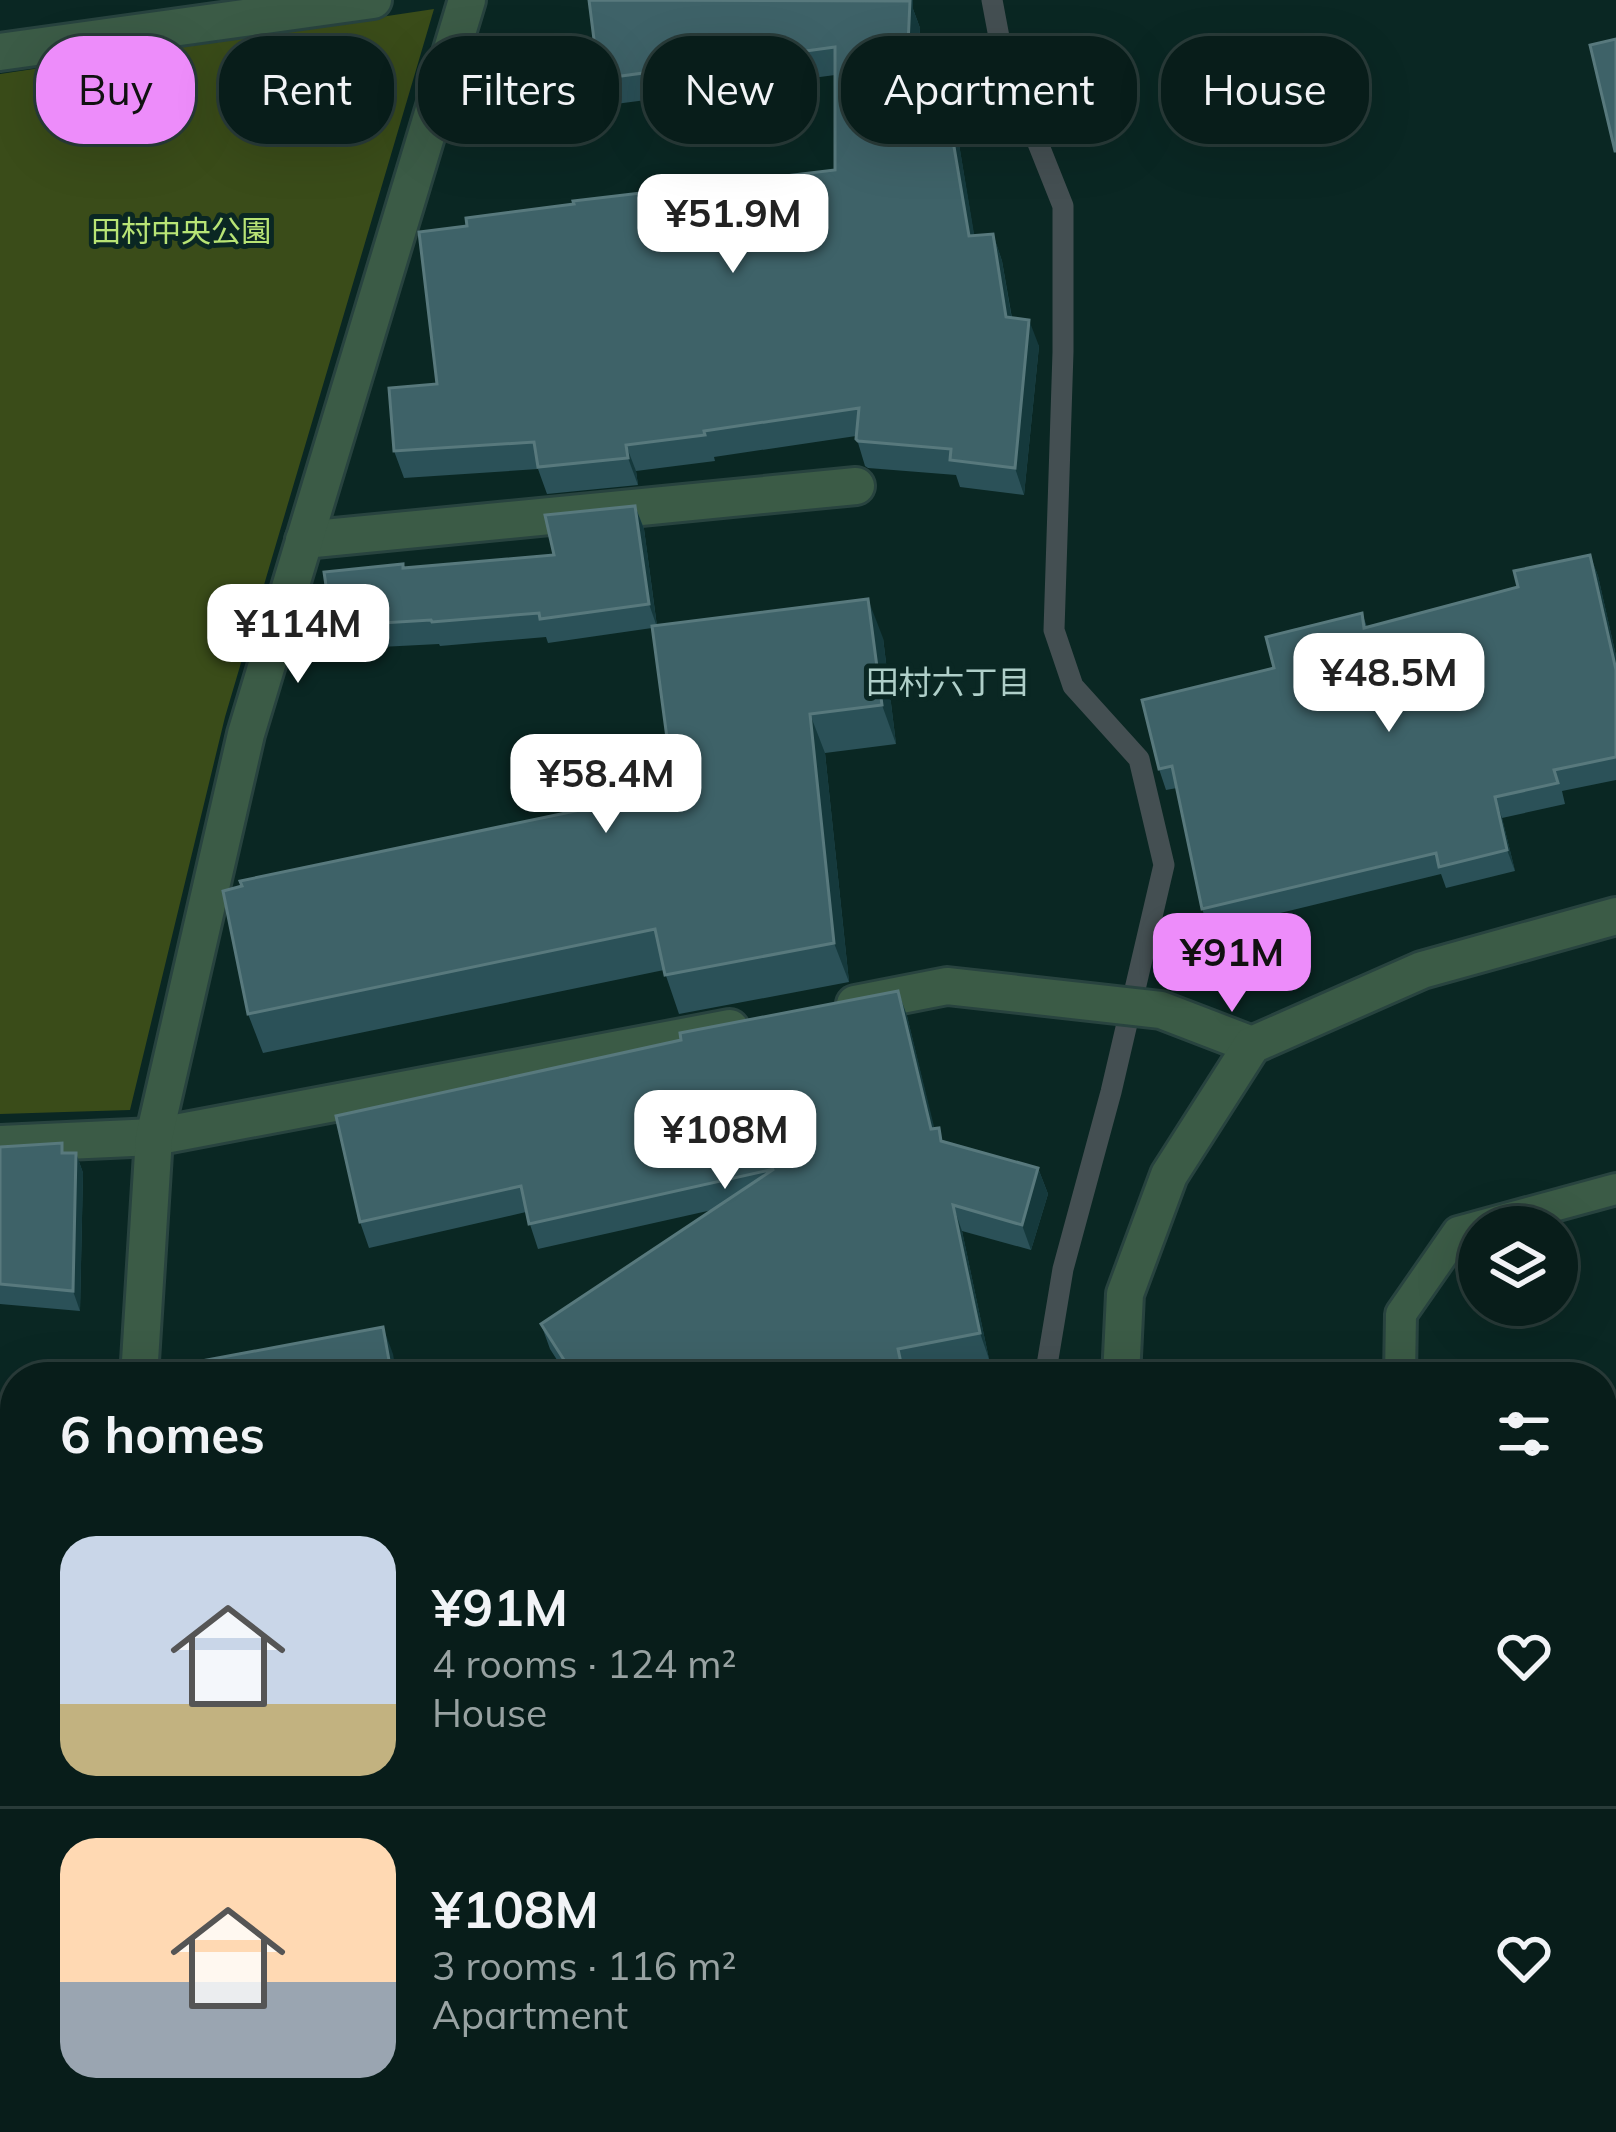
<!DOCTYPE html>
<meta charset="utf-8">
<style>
body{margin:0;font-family:Mulish,"Noto Sans JP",sans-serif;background:#162a27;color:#f1f3f6;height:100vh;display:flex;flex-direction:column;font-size:45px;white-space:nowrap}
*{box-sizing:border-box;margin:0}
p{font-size:39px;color:#98a2a2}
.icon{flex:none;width:66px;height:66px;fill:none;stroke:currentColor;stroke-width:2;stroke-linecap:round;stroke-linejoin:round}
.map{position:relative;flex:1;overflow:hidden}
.sheet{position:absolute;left:0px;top:1362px;width:1617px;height:771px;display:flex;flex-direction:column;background:#081d1a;border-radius:48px 48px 0 0;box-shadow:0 12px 48px #0002,0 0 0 3px #293b39}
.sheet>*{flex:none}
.hud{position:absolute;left:36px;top:36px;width:1545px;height:108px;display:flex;gap:24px}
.buttons{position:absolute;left:1458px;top:1206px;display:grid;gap:24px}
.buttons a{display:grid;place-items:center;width:120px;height:120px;border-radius:50%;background:#081d1a;box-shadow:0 12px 48px #0002,0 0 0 3px #293b39;font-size:60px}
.price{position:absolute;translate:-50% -102px;padding:0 27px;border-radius:24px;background:#fff;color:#222;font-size:39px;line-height:78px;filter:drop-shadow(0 3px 6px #0008)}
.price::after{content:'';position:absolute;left:50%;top:72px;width:36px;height:27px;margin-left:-18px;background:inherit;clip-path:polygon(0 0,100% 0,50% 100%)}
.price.active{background:#ed8cfa;color:#111}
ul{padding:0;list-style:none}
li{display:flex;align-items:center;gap:36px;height:300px;padding:0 60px}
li+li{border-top:3px solid #293b39}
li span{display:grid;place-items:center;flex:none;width:336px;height:240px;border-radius:36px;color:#555}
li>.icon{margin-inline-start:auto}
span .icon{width:144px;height:144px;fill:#fffc;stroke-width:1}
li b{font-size:51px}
h2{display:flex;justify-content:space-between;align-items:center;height:144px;padding:0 60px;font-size:51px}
.pill{padding:0 42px;border-radius:48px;background:#081d1a;box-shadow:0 12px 48px #0002,0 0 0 3px #293b39;font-size:42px;line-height:108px}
.pill.active{background:#ed8cfa;color:#111}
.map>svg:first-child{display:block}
.green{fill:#3a4c19}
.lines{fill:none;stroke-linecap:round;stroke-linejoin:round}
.stream{stroke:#444f52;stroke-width:21}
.service-casing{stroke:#28433f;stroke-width:36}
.minor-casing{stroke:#28433f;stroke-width:42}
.tertiary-casing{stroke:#28433f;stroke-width:42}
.service{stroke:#3b5b46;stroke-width:30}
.minor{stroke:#3b5b46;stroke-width:36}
.tertiary{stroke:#3b5b46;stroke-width:36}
.wall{fill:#2b5158}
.shaded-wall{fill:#15393c}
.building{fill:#3e6268;stroke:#58797d;stroke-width:3}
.labels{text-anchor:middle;stroke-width:10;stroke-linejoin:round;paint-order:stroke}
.park-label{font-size:30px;fill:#b8e475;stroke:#0a2723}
.neighbourhood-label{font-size:33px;fill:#afcfc9;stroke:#0a2723}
</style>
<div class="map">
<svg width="1616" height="2132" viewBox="0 0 1616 2132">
<rect width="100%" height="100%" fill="#0a2723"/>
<polygon class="green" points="434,9 225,717 130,1110 0,1114 0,74"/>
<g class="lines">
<g class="stream">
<polyline points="992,0 1002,53 1063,206 1063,352 1054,630 1073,686 1139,759 1164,865 1111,1092 1063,1269 1045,1377"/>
<polyline points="1225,2118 1228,2132"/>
</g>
<defs>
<g id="service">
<polyline points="1400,1377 1401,1314 1458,1232 1616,1189"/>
<polyline points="1602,1481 1616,1479"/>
<polyline points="1602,2112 1616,2110"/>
<polyline points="1464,2132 1560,2118"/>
</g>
<g id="minor">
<polyline points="0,52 373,0"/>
<polyline points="304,540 856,486"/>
<polyline points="855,1004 947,986 1161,1010 1252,1045"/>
<polyline points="0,1144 154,1137 730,1028"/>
<polyline points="139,1377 154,1137 246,734 467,0"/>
<polyline points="204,2118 206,2132"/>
</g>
<g id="tertiary">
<polyline points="1121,1377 1125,1294 1169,1175 1252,1045 1422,970 1616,916"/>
<polyline points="1306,2118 1310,2132"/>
</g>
</defs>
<use href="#service" class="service-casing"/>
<use href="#minor" class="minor-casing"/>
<use href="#tertiary" class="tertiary-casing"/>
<use href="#service" class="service"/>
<use href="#minor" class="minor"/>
<use href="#tertiary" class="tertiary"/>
</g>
<g class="wall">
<polygon points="589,0 913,0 913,9 920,28 916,109 947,105 957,132 974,236 993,234 1002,261 1012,318 1039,346 1024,495 960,487 956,475 868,468 865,466 856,436 714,457 715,461 636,471 638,485 547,494 538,469 404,478 394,451 437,384 835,170 835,75 608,105 599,79"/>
<polygon points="635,506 644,529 657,626 883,638 896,744 825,753 849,982 679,1014 664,970 263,1053 248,1014 599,806 667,738 652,628 548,643 546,637 440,646 439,644 341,649 332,626 404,568 554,555"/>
<polygon points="1590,555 1598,576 1616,656 1616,780 1562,791 1565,804 1502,818 1515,871 1446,888 1441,874 1210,930 1202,909 1177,788 1166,790 1159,769 1274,668 1362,613 1367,627 1518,587"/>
<polygon points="898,991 907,1016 934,1129 944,1142 1038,1168 1048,1194 1031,1250 962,1231 989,1359 907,1375 907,1377 568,1377 550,1349 541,1324 712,1210 538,1249 526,1212 369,1248 360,1222"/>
<polygon points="0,1147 76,1153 83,1173 80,1311 0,1304"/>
<polygon points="1616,1750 1616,1982 1602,1984 1602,1753"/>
</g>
<g class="shaded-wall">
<polygon points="903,0 913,0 913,9 920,28 914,137 905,110"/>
<polygon points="947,105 957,132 979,263 969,236"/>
<polygon points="993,234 1002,261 1016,344 1006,317"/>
<polygon points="1029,320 1039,346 1024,495 1015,468"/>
<polygon points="626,445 636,471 638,485 628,458"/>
<polygon points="635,506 644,529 657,627 649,604"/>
<polygon points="1590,555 1598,576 1616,656 1616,670"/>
<polygon points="868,599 883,638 896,744 882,705"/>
<polygon points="810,714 825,753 849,982 834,943"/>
<polygon points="1495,797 1502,818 1515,871 1507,850"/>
<polygon points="898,991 907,1016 941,1155 931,1129"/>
<polygon points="76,1153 83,1173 80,1311 73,1291"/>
<polygon points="1038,1168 1048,1194 1031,1250 1022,1225"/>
<polygon points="953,1205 962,1231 989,1359 980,1333"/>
<polygon points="383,1327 393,1354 397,1377 392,1377"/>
<polygon points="88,2118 96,2118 97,2132 90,2132"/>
</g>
<g class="building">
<polygon points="589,0 910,1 905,110 947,105 969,236 993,234 1006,317 1029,320 1015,468 950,460 951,449 858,441 856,439 859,408 704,431 705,435 626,445 628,458 538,467 534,442 394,451 389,388 437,384 419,232 467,226 466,218 574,204 573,201 835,170 835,47 599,79"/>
<polygon points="1616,39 1616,151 1615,151 1590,45"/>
<polygon points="635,506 649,604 540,619 539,613 432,622 431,620 332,626 324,572 403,564 403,568 554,555 545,515"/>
<polygon points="1590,555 1616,670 1616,757 1554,770 1558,783 1495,797 1507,850 1439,867 1436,853 1202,909 1172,766 1159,769 1142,700 1274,668 1266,637 1362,613 1364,628 1518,587 1514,571"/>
<polygon points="868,599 882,705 810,714 834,943 665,975 655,929 248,1014 223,891 242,886 240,881 599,806 588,754 667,738 652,626"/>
<polygon points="898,991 931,1129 939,1128 941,1141 1038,1168 1022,1225 953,1205 980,1333 898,1349 904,1377 575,1377 541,1324 774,1169 529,1224 521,1186 360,1222 336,1116 681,1040 680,1033"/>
<polygon points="62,1143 62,1153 76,1153 73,1291 0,1284 0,1147"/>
<polygon points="383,1327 392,1377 160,1377 159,1369"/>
<polygon points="11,1682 15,1713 15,2118 88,2118 90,2132 0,2132 0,1683"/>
<polygon points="1616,1750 1616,1954 1602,1956 1602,1753"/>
<polygon points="1616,2116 1616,2132 1453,2132 1514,2125 1513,2119 1520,2118 1581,2118 1581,2120"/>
</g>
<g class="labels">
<g class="park-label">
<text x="181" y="242">田村中央公園</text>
</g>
<g class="neighbourhood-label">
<text x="948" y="694">田村六丁目</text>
</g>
</g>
</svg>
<div class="buttons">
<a><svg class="icon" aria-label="layers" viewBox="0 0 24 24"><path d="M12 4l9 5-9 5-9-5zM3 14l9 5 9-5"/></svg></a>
</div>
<b class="price" style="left:733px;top:276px">¥51.9M</b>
<b class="price" style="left:298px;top:686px">¥114M</b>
<b class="price" style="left:1389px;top:735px">¥48.5M</b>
<b class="price" style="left:606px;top:836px">¥58.4M</b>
<b class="price active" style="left:1232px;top:1015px">¥91M</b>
<b class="price" style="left:725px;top:1192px">¥108M</b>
<div class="hud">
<a class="pill active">Buy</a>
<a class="pill">Rent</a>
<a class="pill">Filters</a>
<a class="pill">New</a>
<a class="pill">Apartment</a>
<a class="pill">House</a>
</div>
<section class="sheet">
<h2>6 homes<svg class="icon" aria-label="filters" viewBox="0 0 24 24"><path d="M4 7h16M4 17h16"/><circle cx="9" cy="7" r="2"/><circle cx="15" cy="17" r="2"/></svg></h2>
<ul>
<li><span style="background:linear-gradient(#c9d6e8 70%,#c2b280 0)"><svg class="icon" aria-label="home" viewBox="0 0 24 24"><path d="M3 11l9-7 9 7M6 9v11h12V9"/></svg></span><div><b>¥91M</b><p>4 rooms · 124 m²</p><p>House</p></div><svg class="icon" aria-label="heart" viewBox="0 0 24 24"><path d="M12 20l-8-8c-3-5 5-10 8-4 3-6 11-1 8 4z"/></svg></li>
<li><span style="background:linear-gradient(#ffd9b3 60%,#9aa5b1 0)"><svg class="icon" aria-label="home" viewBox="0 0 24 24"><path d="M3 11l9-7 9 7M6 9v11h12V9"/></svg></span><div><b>¥108M</b><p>3 rooms · 116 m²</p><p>Apartment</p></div><svg class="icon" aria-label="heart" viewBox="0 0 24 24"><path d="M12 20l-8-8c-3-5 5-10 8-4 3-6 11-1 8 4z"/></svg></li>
</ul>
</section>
</div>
